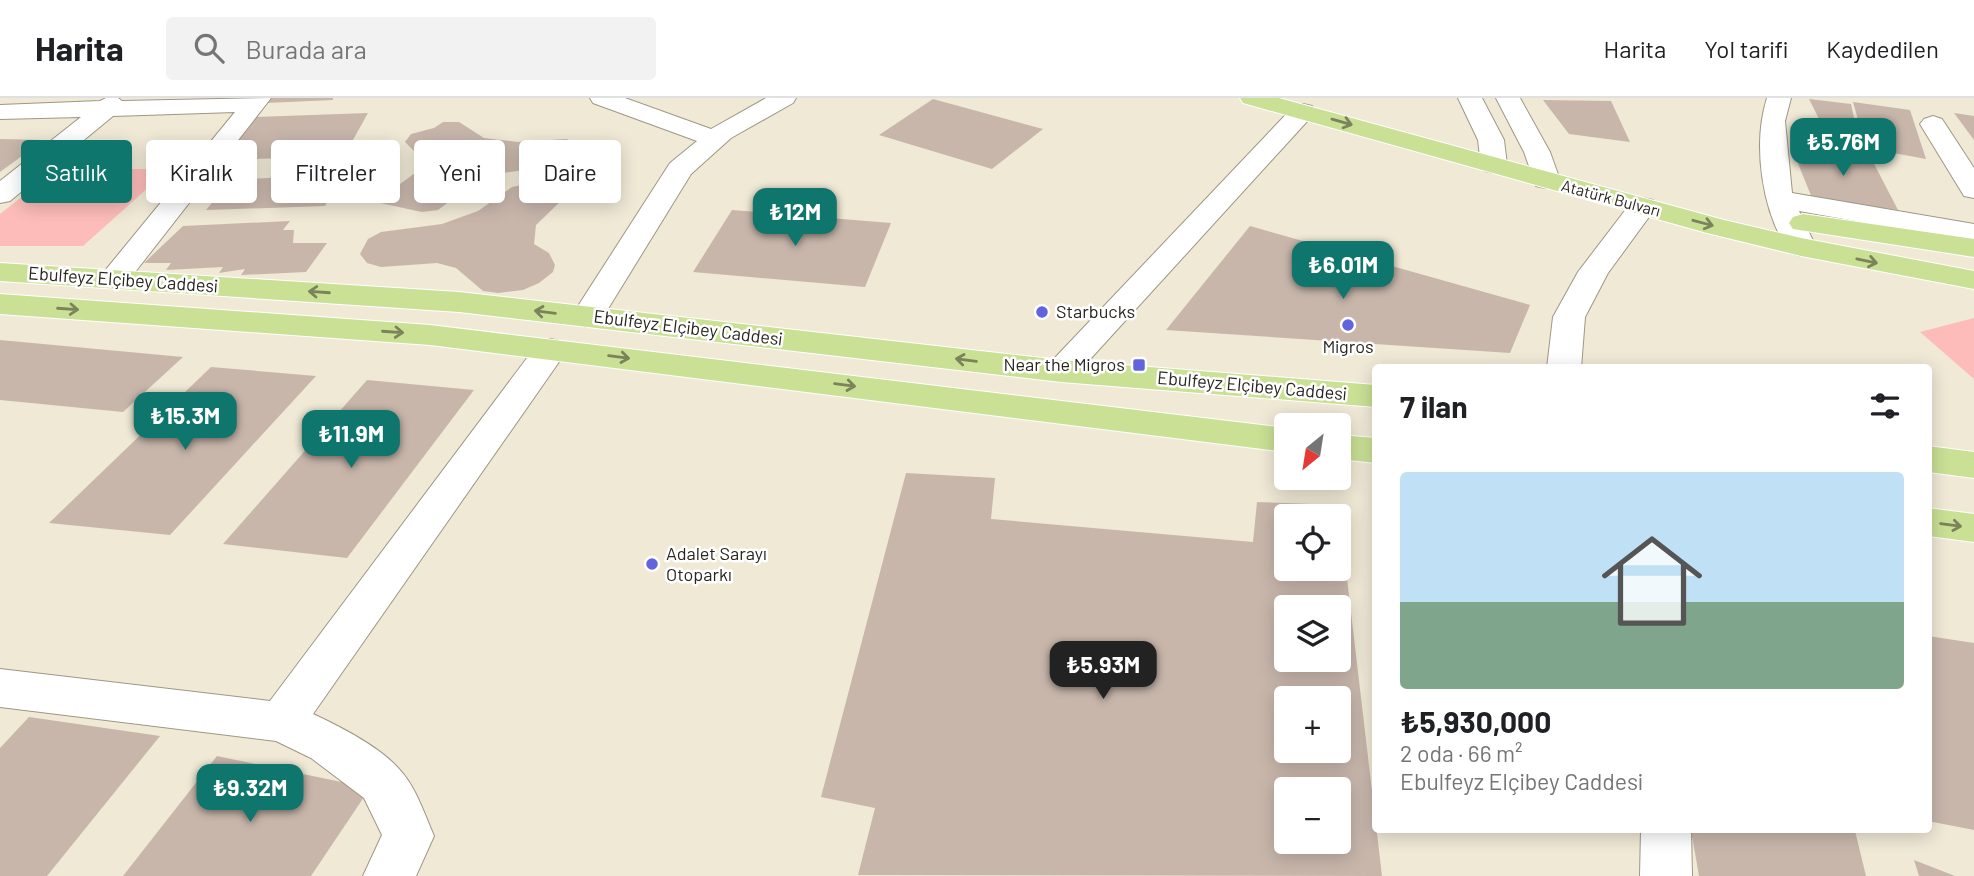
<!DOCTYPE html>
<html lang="tr">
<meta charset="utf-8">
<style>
body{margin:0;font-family:Barlow,sans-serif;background:#f2f2f2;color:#202124;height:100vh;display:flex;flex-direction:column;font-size:26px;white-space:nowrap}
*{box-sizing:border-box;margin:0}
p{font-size:23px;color:#757577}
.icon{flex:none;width:38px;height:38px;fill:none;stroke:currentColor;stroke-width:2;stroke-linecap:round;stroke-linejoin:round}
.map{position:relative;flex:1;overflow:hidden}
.panel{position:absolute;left:1372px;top:266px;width:560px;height:469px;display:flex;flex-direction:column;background:#fff;border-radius:7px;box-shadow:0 4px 18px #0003}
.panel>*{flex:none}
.banner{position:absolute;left:21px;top:42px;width:665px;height:63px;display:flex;gap:14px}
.needle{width:46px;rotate:210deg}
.buttons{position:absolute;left:1274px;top:315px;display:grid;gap:14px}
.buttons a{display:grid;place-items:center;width:77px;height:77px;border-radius:7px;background:#fff;box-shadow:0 4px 18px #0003;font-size:35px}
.price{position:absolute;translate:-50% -60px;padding:0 16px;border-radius:14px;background:#0f766e;color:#fff;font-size:23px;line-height:46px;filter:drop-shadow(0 2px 4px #0008)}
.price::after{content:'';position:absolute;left:50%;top:42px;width:21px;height:16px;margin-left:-10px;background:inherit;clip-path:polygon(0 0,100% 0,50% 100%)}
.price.selected{background:#222;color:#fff}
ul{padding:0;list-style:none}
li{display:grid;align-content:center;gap:14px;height:371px;padding:0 28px}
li+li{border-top:2px solid #e0e0e0}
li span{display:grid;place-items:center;height:217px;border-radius:7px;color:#555}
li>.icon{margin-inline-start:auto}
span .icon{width:126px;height:126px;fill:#fffc;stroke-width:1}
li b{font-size:30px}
h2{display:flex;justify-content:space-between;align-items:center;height:84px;padding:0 28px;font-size:30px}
.tag{padding:0 24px;border-radius:7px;background:#fff;box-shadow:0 4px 18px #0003;font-size:24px;line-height:63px}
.tag.selected{background:#0f766e;color:#fff}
header{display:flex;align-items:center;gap:42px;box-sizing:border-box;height:98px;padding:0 35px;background:#fff;border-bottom:2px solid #e0e0e0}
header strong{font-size:33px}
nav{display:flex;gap:38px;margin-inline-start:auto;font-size:24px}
.search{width:490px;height:63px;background:#f2f2f2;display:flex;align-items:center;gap:18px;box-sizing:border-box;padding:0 24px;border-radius:7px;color:#757577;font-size:26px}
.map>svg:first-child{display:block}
.green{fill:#fdbcb9}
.building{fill:#c8b6ab;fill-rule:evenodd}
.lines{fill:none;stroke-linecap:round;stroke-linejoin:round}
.minor-casing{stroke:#9e9786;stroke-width:2}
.major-casing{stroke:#fff;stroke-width:2}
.minor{fill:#fff;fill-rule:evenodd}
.major{fill:#cae095;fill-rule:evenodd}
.oneway{stroke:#7a835a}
.poi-dot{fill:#6264dd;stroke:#fff;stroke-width:2.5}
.labels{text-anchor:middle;stroke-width:5;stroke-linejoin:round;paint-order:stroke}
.far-street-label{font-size:16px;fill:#29261f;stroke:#fff}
.street-label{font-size:18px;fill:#29261f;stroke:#fff}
.poi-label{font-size:18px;fill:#29261f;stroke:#fff;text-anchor:start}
</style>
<header>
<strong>Harita</strong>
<div class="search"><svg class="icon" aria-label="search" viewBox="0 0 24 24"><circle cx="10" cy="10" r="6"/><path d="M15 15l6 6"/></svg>Burada ara</div>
<nav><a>Harita</a><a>Yol tarifi</a><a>Kaydedilen</a></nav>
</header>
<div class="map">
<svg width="1974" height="778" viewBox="0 0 1974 778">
<rect width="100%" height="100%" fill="#f0e9d6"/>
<g class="green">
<polygon points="57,71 169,71 83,148 0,148 0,116"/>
<polygon points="1974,220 1974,281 1920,234"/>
</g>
<g class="building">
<polygon points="270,0 333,0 333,2 266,5"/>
<polygon points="933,1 1043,31 992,71 879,37"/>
<polygon points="1809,1 1851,6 1856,29 1820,23"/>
<polygon points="1543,2 1611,3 1630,44 1569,36"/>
<polygon points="1853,4 1910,12 1926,61 1866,50"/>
<polygon points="368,15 344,58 220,62 256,19"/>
<polygon points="1954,15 1974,18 1974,42"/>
<polygon points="443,24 459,24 484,40 518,44 567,41 573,46 568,63 562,67 502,75 471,87 438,112 422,114 380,105 381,100 415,75 421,60 405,44 411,36 434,30"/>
<polygon points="0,41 44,42 0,74"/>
<polygon points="1791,48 1870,58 1898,112 1812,100"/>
<polygon points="342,76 325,108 206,112 231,82"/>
<polygon points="531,85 547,87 561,94 564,100 536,127 534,146 549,155 555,167 553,174 539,185 523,192 498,195 483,193 456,170 437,165 381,169 367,165 360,156 368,141 381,134 442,126 478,113 512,89"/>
<polygon points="732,112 891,125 865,189 693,174"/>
<polygon points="290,123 283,132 294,132 293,145 327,145 306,174 241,177 245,171 219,175 223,169 166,172 171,165 144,165 183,128"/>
<polygon points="1250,128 1530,207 1510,255 1166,232"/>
<polygon points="0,242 183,259 123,314 0,302"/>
<polygon points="211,269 316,278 170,437 49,425"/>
<polygon points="367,282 474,292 347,460 223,446"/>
<path d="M906,375l89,5 -4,41 262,23 4,-40 82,3 1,11h-54v53h53l1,-50 42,357 -524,-1 17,-67 -54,-11zM1286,509h53v53h-53zM1286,600h53v53h-53zM1286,691h53v53h-53z"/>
<polygon points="1928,538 1974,545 1974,732 1928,723"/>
<polygon points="29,619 160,638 47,778 0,778 0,650"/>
<polygon points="217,658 370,690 311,778 123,778"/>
<polygon points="1691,732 1851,732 1855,733 1866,778 1699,778"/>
<polygon points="1914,762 1955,778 1919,778"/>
</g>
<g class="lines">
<defs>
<g id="minor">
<polygon points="118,0 122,3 271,0 125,187 114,189 103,187 99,180 235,14 113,18 10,103 0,105 0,83 81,19 0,21 0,7 100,3 106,0"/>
<polygon points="590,0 625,0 711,31 766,0 796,0 793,5 731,40 691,76 603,219 598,226 587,229 576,226 571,219 670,65 697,43 593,5"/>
<polygon points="1458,0 1482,0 1504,42 1507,67 1503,73 1494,75 1485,73 1481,67 1478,42"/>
<polygon points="1496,0 1520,0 1550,54 1560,82 1556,88 1546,90 1536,88 1524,54"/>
<path d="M1767,0h24l-6,23 7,72 182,31v18l-175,-31 17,36 -4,6 -11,3 -11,-3c-28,-40 -38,-108 -23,-155z"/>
<polygon points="1303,6 1312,8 1315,13 1312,18 1073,280 1061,284 1049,280 1044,273 1049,266 1294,8"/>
<polygon points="1933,18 1942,21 1974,70 1974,100 1964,98 1920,26 1924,21"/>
<polygon points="1643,100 1653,102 1657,108 1608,175 1585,219 1581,270 1547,270 1553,219 1578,174 1633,102"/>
<path d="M551,241l12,3 5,7 -255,365c26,12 67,33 86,55 17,18 25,44 35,67l-18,40h-53l19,-41 -18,-37 -53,-40 -35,-17 -276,-34v-38l270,32 269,-359z"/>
<polygon points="1641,732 1691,732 1692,778 1640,778"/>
</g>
<g id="major">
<polygon points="1240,0 1279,0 1724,122 1801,140 1974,173 1974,191 1801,158 1707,135 1243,5"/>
<polygon points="1803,116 1974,141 1974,159 1793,131 1789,125 1793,119"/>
<polygon points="0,165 459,194 1061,262 1376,287 1376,309 1061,284 459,214 0,183"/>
<polygon points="0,196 430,227 1286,330 1286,354 430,247 0,216"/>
<polygon points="1339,337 1376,340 1376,365 1339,361"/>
<polygon points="1928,348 1974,354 1974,380 1928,374"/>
<polygon points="1928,410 1974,416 1974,444 1928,438"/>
</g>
</defs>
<use href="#minor" class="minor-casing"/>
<use href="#major" class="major-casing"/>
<use href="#minor" class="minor"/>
<use href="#major" class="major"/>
</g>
<defs><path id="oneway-shaft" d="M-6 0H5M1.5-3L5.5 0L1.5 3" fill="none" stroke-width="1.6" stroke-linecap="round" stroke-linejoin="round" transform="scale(1.75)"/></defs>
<g class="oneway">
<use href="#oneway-shaft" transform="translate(1342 24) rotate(16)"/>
<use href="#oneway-shaft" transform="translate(1703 125) rotate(15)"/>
<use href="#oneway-shaft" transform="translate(1867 163) rotate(12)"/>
<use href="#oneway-shaft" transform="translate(319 194) rotate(-176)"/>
<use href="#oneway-shaft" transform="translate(68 211) rotate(4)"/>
<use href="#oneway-shaft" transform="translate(545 214) rotate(-173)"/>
<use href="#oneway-shaft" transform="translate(393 234) rotate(4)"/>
<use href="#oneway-shaft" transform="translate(619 259) rotate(7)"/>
<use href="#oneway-shaft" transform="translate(966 262) rotate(-173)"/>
<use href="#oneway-shaft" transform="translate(845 287) rotate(7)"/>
<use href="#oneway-shaft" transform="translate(1951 427) rotate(8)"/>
</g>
<g class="poi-dot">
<circle cx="1042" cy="214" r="7"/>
<circle cx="1348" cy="227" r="7"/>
<rect x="1132" y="260" width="14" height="14" rx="3.5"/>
<circle cx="652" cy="466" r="7"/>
</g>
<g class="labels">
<g class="far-street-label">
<text transform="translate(1611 100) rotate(15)" y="6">Atatürk Bulvarı</text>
</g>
<g class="street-label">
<text transform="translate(123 182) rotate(4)" y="6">Ebulfeyz Elçibey Caddesi</text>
<text transform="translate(688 230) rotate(7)" y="6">Ebulfeyz Elçibey Caddesi</text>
<text transform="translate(1252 288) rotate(5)" y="6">Ebulfeyz Elçibey Caddesi</text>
</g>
<g class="poi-label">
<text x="1056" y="220">Starbucks</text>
<text x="1348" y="255" text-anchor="middle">Migros</text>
<text x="1125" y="273" text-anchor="end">Near the Migros</text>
<text x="666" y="462">Adalet Sarayı<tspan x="666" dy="21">Otoparkı</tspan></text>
</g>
</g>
</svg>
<div class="buttons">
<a><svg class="needle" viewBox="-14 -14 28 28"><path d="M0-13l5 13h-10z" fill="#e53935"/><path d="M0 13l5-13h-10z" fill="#757577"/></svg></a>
<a><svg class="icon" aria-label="locate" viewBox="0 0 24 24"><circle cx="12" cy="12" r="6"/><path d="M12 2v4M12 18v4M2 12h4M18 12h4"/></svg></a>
<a><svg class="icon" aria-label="layers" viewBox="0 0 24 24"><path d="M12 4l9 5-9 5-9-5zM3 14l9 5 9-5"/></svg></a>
<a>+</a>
<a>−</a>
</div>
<b class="price" style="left:1843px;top:80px">₺5.76M</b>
<b class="price" style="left:795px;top:150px">₺12M</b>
<b class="price" style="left:1343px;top:203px">₺6.01M</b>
<b class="price" style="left:185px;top:354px">₺15.3M</b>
<b class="price" style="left:351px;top:372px">₺11.9M</b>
<b class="price selected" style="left:1103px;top:603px">₺5.93M</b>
<b class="price" style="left:250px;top:726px">₺9.32M</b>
<div class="banner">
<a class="tag selected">Satılık</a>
<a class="tag">Kiralık</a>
<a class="tag">Filtreler</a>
<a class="tag">Yeni</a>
<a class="tag">Daire</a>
</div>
<section class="panel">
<h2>7 ilan<svg class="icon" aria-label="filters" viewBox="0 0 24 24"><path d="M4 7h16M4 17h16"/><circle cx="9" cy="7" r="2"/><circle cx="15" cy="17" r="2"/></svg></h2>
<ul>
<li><span style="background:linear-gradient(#bfe0f5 60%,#7fa58c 0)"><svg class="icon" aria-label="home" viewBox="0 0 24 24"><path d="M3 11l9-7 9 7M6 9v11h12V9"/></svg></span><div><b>₺5,930,000</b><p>2 oda · 66 m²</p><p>Ebulfeyz Elçibey Caddesi</p></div></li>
</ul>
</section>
</div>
